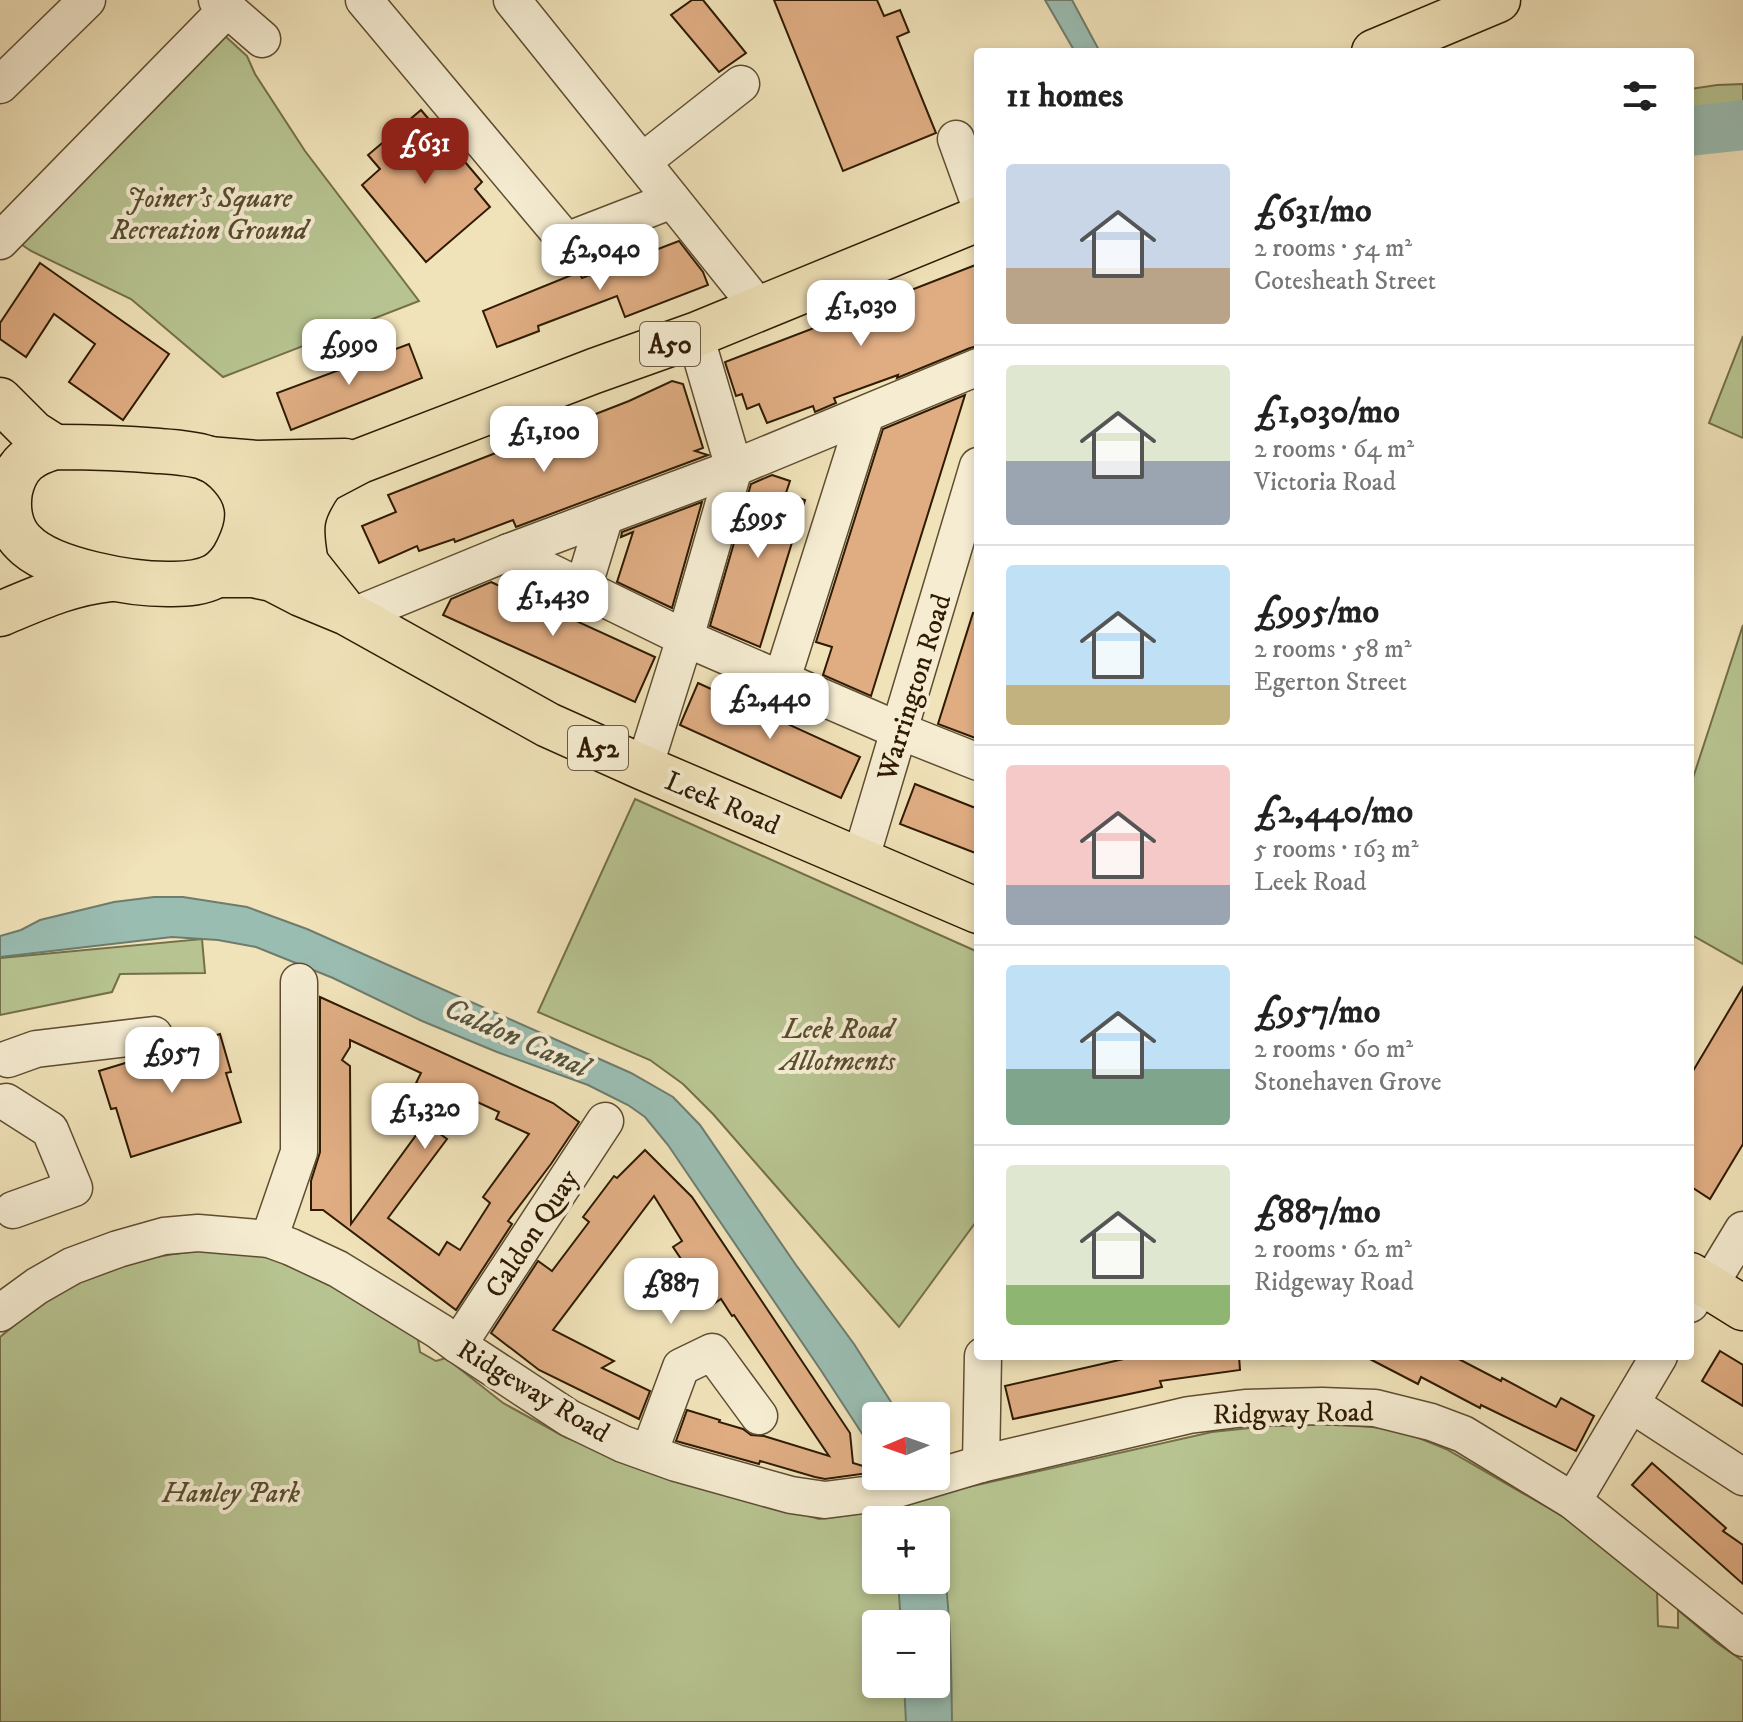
<!DOCTYPE html>
<meta charset="utf-8">
<style>
body{margin:0;font-family:"IM FELL DW Pica",serif;background:#f6f6f6;color:#222;height:100vh;display:flex;flex-direction:column;font-size:30px;white-space:nowrap}
*{box-sizing:border-box;margin:0}
p{font-size:26px;color:#767676}
.icon{flex:none;width:44px;height:44px;fill:none;stroke:currentColor;stroke-width:2;stroke-linecap:round;stroke-linejoin:round}
.map{position:relative;flex:1;overflow:hidden}
.details{position:absolute;left:974px;top:48px;width:720px;height:1312px;display:flex;flex-direction:column;background:#fff;border-radius:8px;box-shadow:0 4px 12px #0003}
.details>*{flex:none}
.needle{width:52px;rotate:268deg}
.controls{position:absolute;left:862px;top:1402px;display:grid;gap:16px}
.controls a{display:grid;place-items:center;width:88px;height:88px;border-radius:8px;background:#fff;box-shadow:0 4px 12px #0003;font-size:40px}
.price{position:absolute;translate:-50% -68px;padding:0 18px;border-radius:16px;background:#fff;color:#222;font-size:26px;line-height:52px;filter:drop-shadow(0 2px 4px #0008)}
.price::after{content:'';position:absolute;left:50%;top:48px;width:24px;height:18px;margin-left:-12px;background:inherit;clip-path:polygon(0 0,100% 0,50% 100%)}
.price.selected{background:#8f2418;color:#fff}
ul{padding:0;list-style:none}
li{display:flex;align-items:center;gap:24px;height:200px;padding:0 32px}
li+li{border-top:2px solid #e0e0e0}
li span{display:grid;place-items:center;flex:none;width:224px;height:160px;border-radius:8px;color:#555}
li>.icon{margin-inline-start:auto}
span .icon{width:96px;height:96px;fill:#fffc;stroke-width:1}
li b{font-size:34px}
h2{display:flex;justify-content:space-between;align-items:center;height:96px;padding:0 32px;font-size:34px}
.map>svg:first-child{display:block}
.green{fill:#b7c491;stroke:#73704a;stroke-width:2;fill-rule:evenodd}
.water{fill:#9abdb2;stroke:#6f7c6c;stroke-width:2}
.lines{fill:none;stroke-linecap:round;stroke-linejoin:round}
.river{stroke:#9abdb2;stroke-width:50}
.building{fill:#e0ad83;stroke:#2f1b03;stroke-width:2;fill-rule:evenodd}
.minor-casing{stroke:#5f4d30;stroke-width:39}
.major-casing{stroke:#2f1b03;stroke-width:47}
.highway-casing{stroke:#2f1b03;stroke-width:47}
.minor{stroke:#f5ecd2;stroke-width:36}
.major{stroke:#f0e2b9;stroke-width:44}
.highway{stroke:#f0e2b9;stroke-width:44}
.labels{text-anchor:middle;stroke-width:8;stroke-linejoin:round;paint-order:stroke}
.shield{fill:#f5ecd2;stroke:#6a5a41;stroke-width:2}
.shield-label{font-size:26px;font-weight:bold;fill:#2f1b03}
.park-label{font-size:28px;font-style:italic;fill:#584e2e;stroke:#f5ecd2}
.street-label{font-size:28px;fill:#2f1b03;stroke:#f5ecd2}
.water-label{font-size:30px;font-style:italic;fill:#545440;stroke:#f5ecd2}
</style>
<div class="map">
<svg width="1743" height="1722" viewBox="0 0 1743 1722">
<rect width="100%" height="100%" fill="#f0e2b9"/>
<filter id="stains"><feTurbulence type="fractalNoise" baseFrequency=".0025" numOctaves="4"/><feColorMatrix values="0 0 0 0 .2 0 0 0 0 .09 0 0 0 0 .02 0 0 0 .5 -.17"/></filter>
<radialGradient id="worn" r=".72"><stop offset=".6" stop-color="#630" stop-opacity="0"/><stop offset="1" stop-color="#630" stop-opacity=".3"/></radialGradient>
<g class="green">
<polygon points="224,35 247,56 255,74 305,151 419,301 223,377 131,299 31,251 15,240"/>
<polygon points="1743,84 1743,112 1690,117 1690,89 1717,85"/>
<polygon points="1743,336 1743,438 1709,423"/>
<polygon points="1743,625 1743,964 1690,934 1690,787"/>
<polygon points="635,799 978,952 978,1219 899,1327 713,1114 683,1084 650,1060 538,1012"/>
<polygon points="202,939 205,973 120,974 112,992 0,1015 0,958"/>
<path d="M206,1250c17,2 35,2 51,5 60,11 111,50 161,84l2,13 16,9 10,-3 57,45 62,34 99,38 155,44 67,-9 60,-18 266,-60 57,-6 62,-2 53,4 30,8 32,13 120,69 91,73 1,35 20,2v-18l39,33 26,18v61h-1743v-385c28,-23 58,-49 92,-63 37,-14 76,-20 114,-24zM876,1520h60v60h-60zM876,1624h60v60h-60z"/>
</g>
<g class="water">
<polygon points="1045,0 1072,0 1100,52 1075,52"/>
<polygon points="154,897 183,897 247,907 307,929 631,1073 673,1097 700,1125 796,1265 854,1344 900,1416 876,1416 876,1455 820,1369 668,1145 645,1117 628,1105 588,1085 497,1052 422,1021 333,978 256,947 218,940 172,937 0,957 0,936 21,930 40,920 114,902"/>
<path d="M936,1525c15,65 15,130 16,197h-46l-2,-38h32v-60h-35l-3,-44h38z"/>
</g>
<g class="lines">
<polyline class="river" points="1690,131 1743,125"/>
</g>
<g class="building">
<polygon points="692,0 703,0 746,53 719,72 671,15"/>
<polygon points="774,0 877,0 884,16 900,10 909,32 897,37 936,133 843,171"/>
<polygon points="421,110 482,182 475,189 490,207 426,262 362,185 380,169 368,155"/>
<polygon points="679,241 703,272 708,285 625,317 617,296 538,326 539,331 497,347 483,311 579,272 582,278"/>
<polygon points="40,263 169,354 123,420 69,382 95,344 54,314 26,357 0,339 0,323"/>
<polygon points="978,264 978,346 970,348 897,378 898,375 834,398 836,403 815,412 813,406 767,423 759,404 747,409 742,394 736,396 725,362 843,317 842,314 882,299 883,301"/>
<polygon points="409,344 422,378 291,430 277,393"/>
<polygon points="672,381 683,384 703,448 695,451 708,455 516,527 513,520 455,542 454,539 419,551 417,546 379,563 362,526 396,512 388,495 629,401"/>
<polygon points="965,395 871,696 823,675 832,647 816,642 883,429"/>
<polygon points="772,475 790,481 786,493 805,500 760,647 710,626 751,484"/>
<polygon points="702,502 672,608 617,582 633,532 621,537 622,532"/>
<polygon points="491,582 655,657 635,702 443,615 451,599"/>
<polygon points="973,613 978,614 978,739 938,724"/>
<polygon points="698,683 860,757 841,798 680,725"/>
<polygon points="915,784 978,809 978,854 900,824"/>
<polygon points="1743,987 1743,1144 1710,1199 1690,1186 1690,1076"/>
<path d="M320,997l233,106 26,19 -28,42 -43,57 4,3 -56,86 -133,-100h-12v-29l9,-29zM350,1040l71,33 -5,10 40,18 4,-7 39,18 -3,7 33,15 -46,63 7,6 -30,47 -13,-8 -8,13 -51,-37 59,-79 -22,-16 -74,101 -1,-158 -8,-6 8,-13z"/>
<polygon points="220,1034 231,1072 226,1073 241,1122 131,1157 116,1108 111,1109 99,1071 145,1057 157,1056 168,1050"/>
<polygon points="645,1150 692,1197 850,1433 853,1463 876,1470 876,1472 825,1479 815,1477 760,1461 759,1464 676,1441 687,1410 720,1420 719,1422 743,1429 751,1435 764,1436 829,1456 734,1315 732,1316 721,1299 712,1305 673,1247 682,1241 654,1196 553,1330 614,1361 602,1368 650,1391 639,1419 539,1370 491,1333 538,1261 552,1271 589,1222 583,1217 614,1176 617,1178"/>
<polygon points="1720,1351 1743,1365 1743,1406 1702,1381"/>
<polygon points="1137,1356 1239,1356 1240,1370 1160,1381 1162,1387 1013,1419 1005,1386"/>
<polygon points="1364,1356 1453,1356 1501,1381 1502,1378 1556,1407 1561,1398 1594,1416 1576,1451 1481,1405 1480,1408 1421,1377 1418,1384"/>
<polygon points="1652,1463 1726,1528 1723,1531 1743,1545 1743,1584 1632,1485"/>
</g>
<g class="lines">
<defs>
<g id="minor">
<polyline points="217,0 262,39"/>
<polyline points="364,0 566,241 672,200"/>
<polyline points="512,0 759,308"/>
<polyline points="0,85 87,0"/>
<polyline points="956,139 978,200"/>
<polyline points="642,162 741,84"/>
<polyline points="0,241 227,9"/>
<polyline points="509,552 685,638 900,731 978,762"/>
<polyline points="583,588 605,516"/>
<polyline points="351,617 509,552 734,468 978,367"/>
<polyline points="782,679 866,414"/>
<polyline points="644,768 685,638 734,468 695,335"/>
<polyline points="860,861 978,466"/>
<polyline points="8,1059 36,1049 154,1035"/>
<polyline points="6,1102 50,1130 74,1188 13,1210"/>
<polyline points="269,1239 299,1152 299,982"/>
<polyline points="1690,1304 1703,1283 1712,1281 1743,1230"/>
<polyline points="0,1313 37,1286 72,1266 118,1249 164,1236 198,1233 269,1239 291,1247 338,1269 439,1331 458,1345 569,1418 623,1444 676,1463 791,1495 825,1500 887,1492 981,1464 1189,1415 1245,1408 1322,1406 1375,1408 1431,1422 1463,1434 1573,1501 1743,1638"/>
<polyline points="458,1345 605,1121"/>
<polyline points="1631,1404 1743,1477"/>
<polyline points="649,1453 681,1367 712,1352 759,1416"/>
<polyline points="981,1464 983,1356"/>
<polyline points="1573,1501 1659,1356"/>
</g>
<g id="major">
<polyline points="1374,52 1498,0"/>
<polyline points="208,459 257,463 345,461"/>
<polyline points="248,518 293,492 322,481 360,461 594,371 695,335 978,219"/>
<path d="M306,563c-7,-37 -6,-51 16,-82"/>
</g>
<g id="highway">
<polyline points="0,400 33,433 55,447"/>
<path d="M55,447c34,0 69,1 104,4 15,1 33,2 48,7 9,4 18,11 24,18 21,23 20,47 7,73 -5,11 -13,21 -23,27 -14,7 -27,8 -42,8 -39,1 -123,-13 -150,-42 -13,-13 -16,-33 -13,-51 6,-27 20,-37 45,-44z"/>
<polyline points="248,522 306,563 340,606"/>
<polyline points="217,575 253,575 272,579 301,594 347,613 548,725 644,768 978,911"/>
<path d="M0,614c36,-15 70,-31 110,-35"/>
<polyline points="1690,1275 1743,1308"/>
</g>
</defs>
<use href="#minor" class="minor-casing"/>
<use href="#major" class="major-casing"/>
<use href="#highway" class="highway-casing"/>
<use href="#minor" class="minor"/>
<use href="#major" class="major"/>
<use href="#highway" class="highway"/>
</g>
<g class="labels">
<g class="shield">
<rect x="640" y="322" width="60" height="44" rx="6"/>
<rect x="568" y="726" width="60" height="44" rx="6"/>
</g>
<g class="shield-label">
<text x="670" y="353">A50</text>
<text x="598" y="757">A52</text>
</g>
<g class="park-label">
<text x="209" y="207">Joiner's Square<tspan x="209" dy="32">Recreation Ground</tspan></text>
<text x="838" y="1038">Leek Road<tspan x="838" dy="32">Allotments</tspan></text>
<text x="231" y="1502">Hanley Park</text>
</g>
<g class="street-label">
<text transform="translate(913 687) rotate(-73)" y="10">Warrington Road</text>
<text transform="translate(723 802) rotate(23)" y="10">Leek Road</text>
<text transform="translate(531 1233) rotate(-57)" y="10">Caldon Quay</text>
<text transform="translate(534 1390) rotate(31)" y="10">Ridgeway Road</text>
<text transform="translate(1293 1412) rotate(-1)" y="10">Ridgway Road</text>
</g>
<g class="water-label">
<text transform="translate(517 1037) rotate(24)" y="10">Caldon Canal</text>
</g>
</g>
<rect width="100%" height="100%" filter="url(#stains)"/>
<rect width="100%" height="100%" fill="url(#worn)"/>
</svg>
<div class="controls">
<a><svg class="needle" viewBox="-14 -14 28 28"><path d="M0-13l5 13h-10z" fill="#e53935"/><path d="M0 13l5-13h-10z" fill="#767676"/></svg></a>
<a>+</a>
<a>−</a>
</div>
<b class="price selected" style="left:425px;top:186px">£631</b>
<b class="price" style="left:600px;top:292px">£2,040</b>
<b class="price" style="left:861px;top:348px">£1,030</b>
<b class="price" style="left:349px;top:387px">£990</b>
<b class="price" style="left:544px;top:474px">£1,100</b>
<b class="price" style="left:758px;top:560px">£995</b>
<b class="price" style="left:553px;top:638px">£1,430</b>
<b class="price" style="left:770px;top:741px">£2,440</b>
<b class="price" style="left:172px;top:1095px">£957</b>
<b class="price" style="left:425px;top:1151px">£1,320</b>
<b class="price" style="left:671px;top:1326px">£887</b>
<section class="details">
<h2>11 homes<svg class="icon" aria-label="filters" viewBox="0 0 24 24"><path d="M4 7h16M4 17h16"/><circle cx="9" cy="7" r="2"/><circle cx="15" cy="17" r="2"/></svg></h2>
<ul>
<li><span style="background:linear-gradient(#c9d6e8 65%,#b9a48a 0)"><svg class="icon" aria-label="home" viewBox="0 0 24 24"><path d="M3 11l9-7 9 7M6 9v11h12V9"/></svg></span><div><b>£631/mo</b><p>2 rooms · 54 m²</p><p>Cotesheath Street</p></div></li>
<li><span style="background:linear-gradient(#dfe7d0 60%,#9aa5b1 0)"><svg class="icon" aria-label="home" viewBox="0 0 24 24"><path d="M3 11l9-7 9 7M6 9v11h12V9"/></svg></span><div><b>£1,030/mo</b><p>2 rooms · 64 m²</p><p>Victoria Road</p></div></li>
<li><span style="background:linear-gradient(#bfe0f5 75%,#c2b280 0)"><svg class="icon" aria-label="home" viewBox="0 0 24 24"><path d="M3 11l9-7 9 7M6 9v11h12V9"/></svg></span><div><b>£995/mo</b><p>2 rooms · 58 m²</p><p>Egerton Street</p></div></li>
<li><span style="background:linear-gradient(#f6c9c9 75%,#9aa5b1 0)"><svg class="icon" aria-label="home" viewBox="0 0 24 24"><path d="M3 11l9-7 9 7M6 9v11h12V9"/></svg></span><div><b>£2,440/mo</b><p>5 rooms · 163 m²</p><p>Leek Road</p></div></li>
<li><span style="background:linear-gradient(#bfe0f5 65%,#7fa58c 0)"><svg class="icon" aria-label="home" viewBox="0 0 24 24"><path d="M3 11l9-7 9 7M6 9v11h12V9"/></svg></span><div><b>£957/mo</b><p>2 rooms · 60 m²</p><p>Stonehaven Grove</p></div></li>
<li><span style="background:linear-gradient(#dfe7d0 75%,#8fb573 0)"><svg class="icon" aria-label="home" viewBox="0 0 24 24"><path d="M3 11l9-7 9 7M6 9v11h12V9"/></svg></span><div><b>£887/mo</b><p>2 rooms · 62 m²</p><p>Ridgeway Road</p></div></li>
</ul>
</section>
</div>
